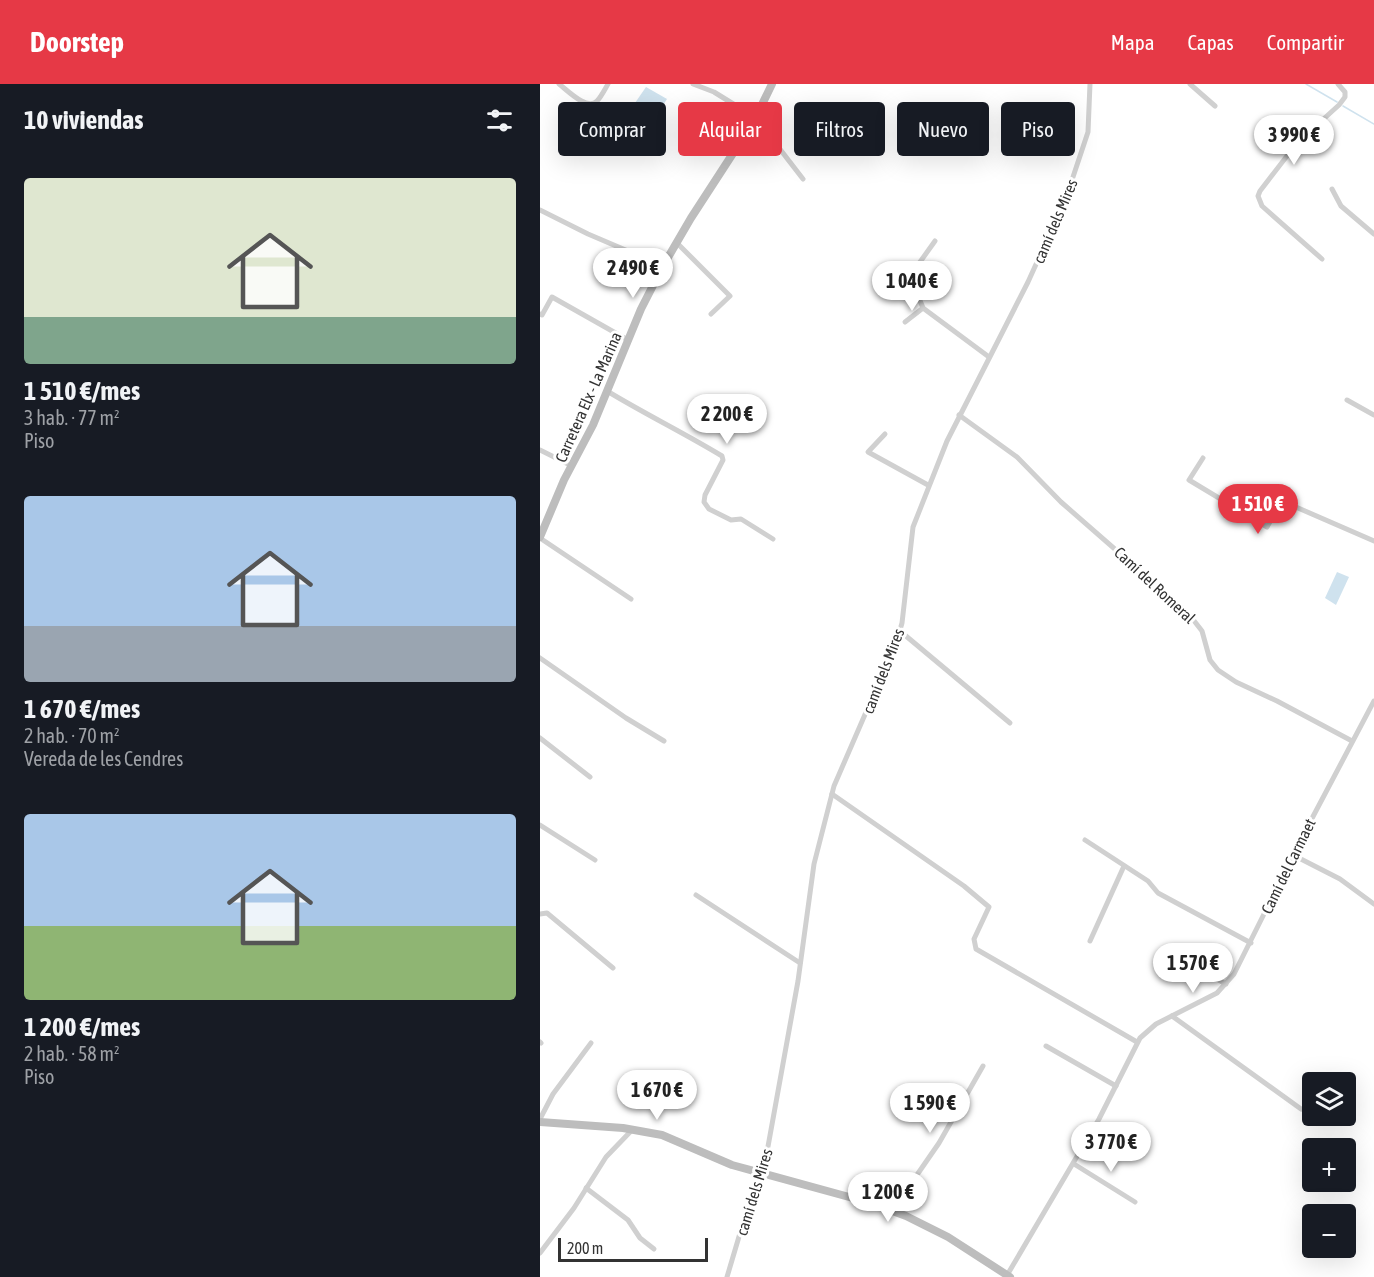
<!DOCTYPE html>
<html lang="es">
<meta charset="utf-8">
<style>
body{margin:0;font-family:"Asap Condensed",sans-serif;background:#20242c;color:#f1f3f6;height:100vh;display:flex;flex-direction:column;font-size:22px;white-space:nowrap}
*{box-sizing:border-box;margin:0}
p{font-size:20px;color:#9ea1a6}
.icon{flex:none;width:33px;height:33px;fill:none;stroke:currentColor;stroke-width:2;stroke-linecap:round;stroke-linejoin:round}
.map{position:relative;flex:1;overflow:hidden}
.details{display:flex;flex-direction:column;background:#171b24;width:540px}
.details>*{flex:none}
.banner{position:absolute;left:18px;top:18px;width:570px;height:54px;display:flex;gap:12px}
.fabs{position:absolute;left:762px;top:988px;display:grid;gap:12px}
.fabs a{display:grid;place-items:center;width:54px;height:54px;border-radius:6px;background:#171b24;box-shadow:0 6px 24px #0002;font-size:30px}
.scale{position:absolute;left:18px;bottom:15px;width:150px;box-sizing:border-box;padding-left:6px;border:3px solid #333;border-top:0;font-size:16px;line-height:21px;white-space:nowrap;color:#333;-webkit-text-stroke:4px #fff;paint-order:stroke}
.price{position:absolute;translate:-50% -51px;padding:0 14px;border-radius:21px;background:#fff;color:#222;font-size:20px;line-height:39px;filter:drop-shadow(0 2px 3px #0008)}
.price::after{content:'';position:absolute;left:50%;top:36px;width:18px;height:14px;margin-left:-9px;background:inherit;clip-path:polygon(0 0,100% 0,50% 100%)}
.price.on{background:#e63946;color:#fff}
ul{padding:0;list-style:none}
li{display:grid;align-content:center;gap:12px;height:318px;padding:0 24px}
li span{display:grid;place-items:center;height:186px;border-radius:6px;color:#555}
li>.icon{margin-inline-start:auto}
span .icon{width:108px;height:108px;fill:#fffc;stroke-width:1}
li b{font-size:26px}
h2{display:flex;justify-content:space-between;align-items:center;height:72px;padding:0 24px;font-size:26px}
.pill{padding:0 21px;border-radius:6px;background:#171b24;box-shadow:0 6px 24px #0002;font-size:21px;line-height:54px}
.pill.on{background:#e63946;color:#fff}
header{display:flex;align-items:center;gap:36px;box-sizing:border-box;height:84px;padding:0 30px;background:#e63946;color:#fff}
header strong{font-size:28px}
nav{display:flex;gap:33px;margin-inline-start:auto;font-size:21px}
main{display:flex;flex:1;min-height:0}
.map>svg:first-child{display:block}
.water{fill:#cfe2ee}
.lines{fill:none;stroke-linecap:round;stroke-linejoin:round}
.stream{stroke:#cfe2ee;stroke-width:1.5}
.street{stroke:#d0d0d0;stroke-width:5}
.secondary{stroke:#bdbdbd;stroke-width:8}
.labels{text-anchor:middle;stroke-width:6;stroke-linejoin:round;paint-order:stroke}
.street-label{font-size:16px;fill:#333;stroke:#fff}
</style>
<header>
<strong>Doorstep</strong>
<nav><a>Mapa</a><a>Capas</a><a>Compartir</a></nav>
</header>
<main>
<section class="details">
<h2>10 viviendas<svg class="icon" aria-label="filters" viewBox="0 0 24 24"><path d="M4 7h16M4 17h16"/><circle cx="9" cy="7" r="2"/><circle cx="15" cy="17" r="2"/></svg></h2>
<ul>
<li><span style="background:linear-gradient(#dfe7d0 75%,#7fa58c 0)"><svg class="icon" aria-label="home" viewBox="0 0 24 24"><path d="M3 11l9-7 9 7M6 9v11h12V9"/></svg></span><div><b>1 510 €/mes</b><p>3 hab. · 77 m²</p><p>Piso</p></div></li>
<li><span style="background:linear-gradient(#a9c7e8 70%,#9aa5b1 0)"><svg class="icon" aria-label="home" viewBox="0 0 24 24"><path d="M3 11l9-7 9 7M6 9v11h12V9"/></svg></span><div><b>1 670 €/mes</b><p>2 hab. · 70 m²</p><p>Vereda de les Cendres</p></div></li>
<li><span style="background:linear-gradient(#a9c7e8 60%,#8fb573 0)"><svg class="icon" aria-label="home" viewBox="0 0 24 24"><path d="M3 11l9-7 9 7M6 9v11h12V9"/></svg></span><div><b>1 200 €/mes</b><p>2 hab. · 58 m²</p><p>Piso</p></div></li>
</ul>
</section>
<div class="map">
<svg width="834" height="1193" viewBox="0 0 834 1193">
<rect width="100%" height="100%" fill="#fff"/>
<g class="water">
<polygon points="106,3 127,15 105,49 84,35"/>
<polygon points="797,488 809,493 796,521 785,514"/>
</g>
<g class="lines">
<g class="stream">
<polyline points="766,0 797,18"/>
<polyline points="803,22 834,40"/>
</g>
<g class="street">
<path d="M19,0c8,6 28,27 38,17 4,-4 8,-12 11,-17"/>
<polyline points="153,0 174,8 216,34 263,95"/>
<polyline points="650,0 675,22"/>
<polyline points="792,105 801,122 834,150"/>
<polyline points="0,126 48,150 123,182"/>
<polyline points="395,157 370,192 383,224 449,273"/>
<polyline points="137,159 190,212 171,230"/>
<polyline points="782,175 722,122 718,112 720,107 757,59 799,21 805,13 805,8 798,0"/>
<polyline points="0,230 2,231 12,213 88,256"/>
<polyline points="365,238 383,224"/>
<path d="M67,307c38,23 77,42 115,65l1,4 -18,35 -1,7 5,7 22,11 10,-1 32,20"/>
<polyline points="807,316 834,331"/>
<polyline points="419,331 477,373 521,418 648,529 662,547 670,576 678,586 696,598 737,617 812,657"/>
<polyline points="345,350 328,368 388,401"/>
<polyline points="0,366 32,382"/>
<polyline points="663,374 649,396 727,443 742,417 834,457"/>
<polyline points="0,454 91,515"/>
<polyline points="360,547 470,639"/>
<polyline points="0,574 86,634 124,657"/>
<polyline points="0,654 50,693"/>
<polyline points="292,710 424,802 449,823 434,855 436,865 597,958"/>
<polyline points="0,741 55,776"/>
<polyline points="545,756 608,797 618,809 711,859"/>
<polyline points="753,771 800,795 834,820"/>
<polyline points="156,811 260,879"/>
<polyline points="0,830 7,829 73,884"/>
<polyline points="550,857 584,782"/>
<polyline points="638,874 686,900"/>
<polyline points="632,932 761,1025"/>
<polyline points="0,958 1,959"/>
<polyline points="506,962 576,1002"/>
<polyline points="0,1035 13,1010 51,959"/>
<polyline points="534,1080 595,1118"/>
<polyline points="46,1104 88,1136 100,1154 114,1165"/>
<polyline points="352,1127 399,1059 443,982"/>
<polyline points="0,1169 34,1124 66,1073 92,1046"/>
<polyline points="187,1193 209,1119 223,1090 258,897 274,780 294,702 356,559 362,539 373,443 407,357 488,198 526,114 548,48 550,0"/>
<polyline points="466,1193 559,1035 600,954 616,940 677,909 694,890 768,742 834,617"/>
</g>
<g class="secondary">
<polyline points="0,453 24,396 53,341 101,225 123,182 151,134 214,37 232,0"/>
<polyline points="0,1038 83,1044 122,1051 192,1081 331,1119 366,1132 408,1153 470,1193"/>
</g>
</g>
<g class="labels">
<g class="street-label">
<text transform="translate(515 137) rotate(-67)" y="6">camí dels Mires</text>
<text transform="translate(48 313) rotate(-66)" y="6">Carretera Elx - La Marina</text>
<text transform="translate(615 501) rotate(43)" y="6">Camí del Romeral</text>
<text transform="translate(343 587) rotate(-69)" y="6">camí dels Mires</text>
<text transform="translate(748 782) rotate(-64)" y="6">Camí del Carmaet</text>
<text transform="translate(214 1108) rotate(-73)" y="6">camí dels Mires</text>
</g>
</g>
</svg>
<div class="fabs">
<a><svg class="icon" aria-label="layers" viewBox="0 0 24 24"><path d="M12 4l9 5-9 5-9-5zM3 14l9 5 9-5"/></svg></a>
<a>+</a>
<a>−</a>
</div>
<div class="scale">200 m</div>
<b class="price" style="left:754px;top:82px">3 990 €</b>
<b class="price" style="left:93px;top:215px">2 490 €</b>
<b class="price" style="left:372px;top:228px">1 040 €</b>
<b class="price" style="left:187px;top:361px">2 200 €</b>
<b class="price on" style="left:718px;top:451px">1 510 €</b>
<b class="price" style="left:653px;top:910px">1 570 €</b>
<b class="price" style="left:117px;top:1037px">1 670 €</b>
<b class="price" style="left:390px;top:1050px">1 590 €</b>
<b class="price" style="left:571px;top:1089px">3 770 €</b>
<b class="price" style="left:348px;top:1139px">1 200 €</b>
<div class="banner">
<a class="pill">Comprar</a>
<a class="pill on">Alquilar</a>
<a class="pill">Filtros</a>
<a class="pill">Nuevo</a>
<a class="pill">Piso</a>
</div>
</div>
</main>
